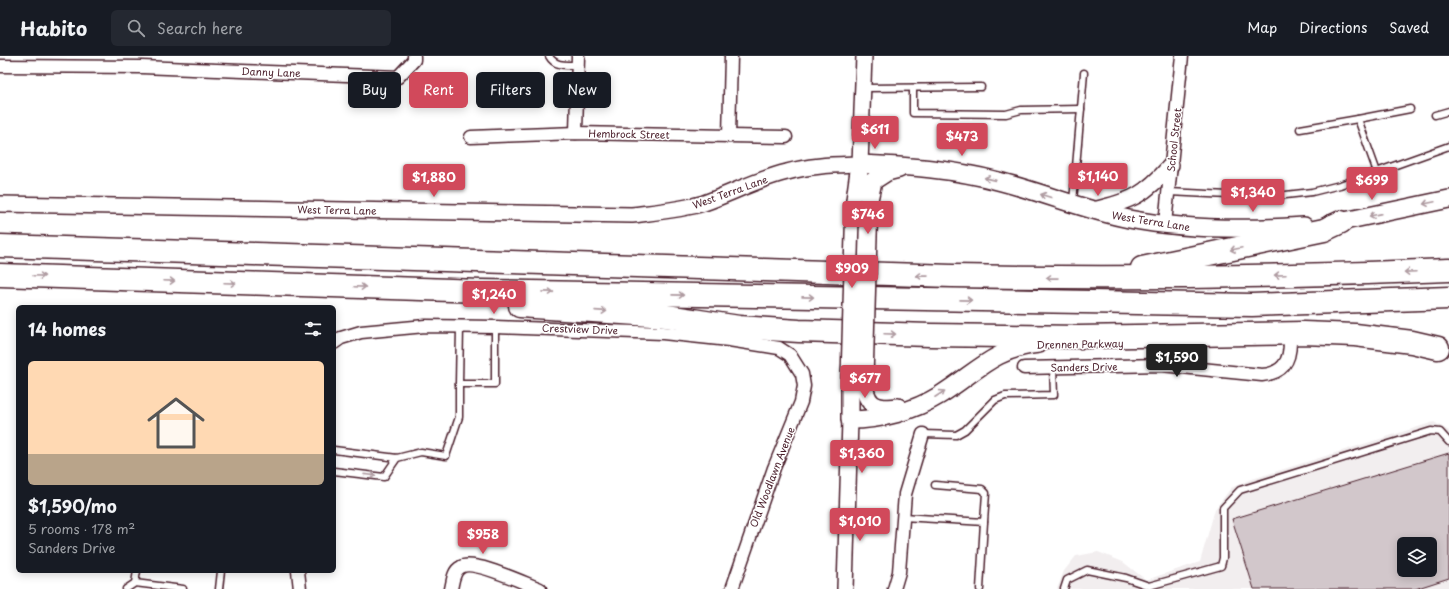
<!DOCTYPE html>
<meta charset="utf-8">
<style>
body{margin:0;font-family:"Playpen Sans",sans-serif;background:#242831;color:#f1f3f6;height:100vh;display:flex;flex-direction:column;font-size:15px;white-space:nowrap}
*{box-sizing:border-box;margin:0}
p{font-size:13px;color:#9ea1a6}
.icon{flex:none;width:22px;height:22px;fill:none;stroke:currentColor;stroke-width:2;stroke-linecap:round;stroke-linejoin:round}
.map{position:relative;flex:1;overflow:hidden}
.drawer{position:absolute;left:16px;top:249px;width:320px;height:268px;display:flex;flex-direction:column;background:#171b24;border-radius:6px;box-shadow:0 2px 10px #0003}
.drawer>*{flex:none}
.banner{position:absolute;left:348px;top:16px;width:380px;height:36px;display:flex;gap:8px}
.controls{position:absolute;left:1397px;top:481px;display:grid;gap:8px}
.controls a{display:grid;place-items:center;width:40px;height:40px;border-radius:6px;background:#171b24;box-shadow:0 2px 10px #0003;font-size:20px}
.price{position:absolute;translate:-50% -34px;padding:0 9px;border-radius:4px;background:#d1495b;color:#fff;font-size:13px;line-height:26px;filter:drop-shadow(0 1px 2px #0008)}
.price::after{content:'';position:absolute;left:50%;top:24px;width:12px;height:9px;margin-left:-6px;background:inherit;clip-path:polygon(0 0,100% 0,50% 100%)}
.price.current{background:#222;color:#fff}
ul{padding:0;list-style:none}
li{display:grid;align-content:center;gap:8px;height:212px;padding:0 12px}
li span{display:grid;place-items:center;height:124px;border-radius:6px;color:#555}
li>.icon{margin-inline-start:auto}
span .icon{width:72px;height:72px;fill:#fffc;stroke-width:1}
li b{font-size:17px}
h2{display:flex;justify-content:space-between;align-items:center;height:48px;padding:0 12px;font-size:17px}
.chip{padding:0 14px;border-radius:6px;background:#171b24;box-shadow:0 2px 10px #0003;font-size:14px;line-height:36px}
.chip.current{background:#d1495b;color:#fff}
header{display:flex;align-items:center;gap:24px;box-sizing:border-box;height:56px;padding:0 20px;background:#171b24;border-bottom:1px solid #363941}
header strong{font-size:19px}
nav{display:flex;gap:22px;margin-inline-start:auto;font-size:14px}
.search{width:280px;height:36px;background:#242831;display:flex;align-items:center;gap:10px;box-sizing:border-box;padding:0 14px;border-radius:6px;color:#9ea1a6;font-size:15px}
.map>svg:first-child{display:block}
.built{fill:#f2eeef;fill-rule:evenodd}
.building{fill:#d2c7cb;stroke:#4a1f2b;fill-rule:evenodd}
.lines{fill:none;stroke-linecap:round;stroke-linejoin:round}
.service-casing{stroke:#4a1f2b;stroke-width:9}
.minor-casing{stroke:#4a1f2b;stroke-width:15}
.tertiary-casing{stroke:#4a1f2b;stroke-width:18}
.secondary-casing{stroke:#4a1f2b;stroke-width:20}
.motorway-casing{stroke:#4a1f2b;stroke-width:25}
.service{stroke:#fff;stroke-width:6}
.minor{stroke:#fff;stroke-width:12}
.tertiary{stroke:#fff;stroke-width:15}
.secondary{stroke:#fff;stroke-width:17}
.motorway{stroke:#fff;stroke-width:22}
.secondary-bridge-casing{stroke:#4a1f2b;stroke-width:20;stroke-linecap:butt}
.secondary-bridge{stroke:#fff;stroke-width:17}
.oneway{stroke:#ae9aa0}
.labels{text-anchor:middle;stroke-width:3;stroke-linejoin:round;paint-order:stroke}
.street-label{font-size:10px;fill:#4a1f2b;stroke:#fff}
</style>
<header>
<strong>Habito</strong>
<div class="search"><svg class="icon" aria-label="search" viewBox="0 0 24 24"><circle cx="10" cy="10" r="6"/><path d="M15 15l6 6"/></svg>Search here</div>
<nav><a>Map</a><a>Directions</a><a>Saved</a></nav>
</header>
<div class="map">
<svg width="1449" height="533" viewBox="0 0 1449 533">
<rect width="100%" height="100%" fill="#fff"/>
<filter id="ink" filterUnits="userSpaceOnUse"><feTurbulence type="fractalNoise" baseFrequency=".025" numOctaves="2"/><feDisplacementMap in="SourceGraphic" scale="8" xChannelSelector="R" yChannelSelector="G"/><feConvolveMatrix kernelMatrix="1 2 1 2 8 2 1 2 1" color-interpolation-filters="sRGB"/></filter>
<g filter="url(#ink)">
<path class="built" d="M1434,366l15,9v158h-392l7,-18 12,-15 22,-4 25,10 23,18 54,-18 15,-53 16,-21 18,-8zM1404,488h26v26h-26z"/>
<path class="building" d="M1449,397v125l-34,11h-161l-22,-70zM1404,488h26v26h-26z"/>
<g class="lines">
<defs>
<g id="service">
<path d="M549,0c6,11 18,9 29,9"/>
<polyline points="864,32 981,31"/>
<polyline points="913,32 913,57 1006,58 1021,54 1081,53"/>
<polyline points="1435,59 1449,55"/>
<polyline points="1300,73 1358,63"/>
<polyline points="1377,116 1358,63 1410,53"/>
<polyline points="1169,136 1268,141 1312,136 1340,129 1449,90"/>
<polyline points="1073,146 1084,17"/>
<polyline points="460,271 459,328 495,328 495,271"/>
<polyline points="923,378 956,379 965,374 995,344 1005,340 1054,339 1053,311"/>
<polyline points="334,394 397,402 421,396 446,400 459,361 459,328"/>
<polyline points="334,415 384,421 397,402"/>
<polyline points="903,461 984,466 986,437 982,433 935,429"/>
<polyline points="135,527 137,515"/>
<polyline points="126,533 135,527 183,533"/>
<polyline points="219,533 221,515"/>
<polyline points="980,533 984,466"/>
<polyline points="1064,533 1067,524 1087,514 1126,522 1149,530 1221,510 1223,502 1223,452 1240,434 1431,375 1440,376 1449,386"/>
</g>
<g id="minor">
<polyline points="0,10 142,11 398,21 414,4 414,0"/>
<polyline points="576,77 578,0"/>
<polyline points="729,80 731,0"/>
<polyline points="471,81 576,77 786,81"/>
<polyline points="1165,168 1182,0"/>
<polyline points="334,287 341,282 361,276 425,270 495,271 663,277 729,284 779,292 790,299 802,318 804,330 801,346 774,412 732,533"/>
<path d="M1024,312l137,-3 101,10c20,-2 28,-12 28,-33"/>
<polyline points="298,515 300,533"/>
<path d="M451,533c2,-8 2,-18 10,-22 12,-8 65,17 79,22"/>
<polyline points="894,533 899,516 905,438 923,378"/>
</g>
<g id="tertiary">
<path d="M0,148l632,11c24,-3 49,-5 72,-12 28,-10 54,-24 83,-31 24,-7 49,-7 73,-8l4,-108"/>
<path d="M1093,154c39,-9 52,-15 78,-45"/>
<polyline points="845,533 850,364"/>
</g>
<g id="secondary">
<polyline points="869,144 873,125 887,116 899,113"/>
<polyline points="1330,168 1449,143"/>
<path d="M853,213l2,-69 5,-36c47,2 93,5 138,17 44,11 86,29 131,38 57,11 116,11 175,7"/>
<path d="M850,322v42c31,0 64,-9 90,-25 37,-23 53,-46 99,-51"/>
<path d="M864,324c1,24 10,30 34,27"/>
</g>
<g id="motorway">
<path d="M0,190l952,30c166,3 331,1 497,-6"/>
<polyline points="1142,212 1324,174 1341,166"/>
<polyline points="0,219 481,235 1252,249 1449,242"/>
<polyline points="520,250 666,260 739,271 799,275 930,279 1079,281 1303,277 1355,279 1412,286 1438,292"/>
</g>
</defs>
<use href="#service" class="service-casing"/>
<use href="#minor" class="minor-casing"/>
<use href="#tertiary" class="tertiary-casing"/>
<use href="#secondary" class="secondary-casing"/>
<use href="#motorway" class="motorway-casing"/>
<use href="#service" class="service"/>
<use href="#minor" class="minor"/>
<use href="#tertiary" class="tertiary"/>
<use href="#secondary" class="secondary"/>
<use href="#motorway" class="motorway"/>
<defs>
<g id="secondary-bridge">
<polyline points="850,322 853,213"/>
<polyline points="864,324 869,144"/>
</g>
</defs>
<use href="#secondary-bridge" class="secondary-bridge-casing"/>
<use href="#secondary-bridge" class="secondary-bridge"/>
</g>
<defs><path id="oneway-shaft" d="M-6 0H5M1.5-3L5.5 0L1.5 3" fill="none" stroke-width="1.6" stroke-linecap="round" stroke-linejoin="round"/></defs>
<g class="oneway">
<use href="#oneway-shaft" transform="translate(990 123) rotate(-167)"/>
<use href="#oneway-shaft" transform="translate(1046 140) rotate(-163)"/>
<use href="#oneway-shaft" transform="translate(1429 147) rotate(168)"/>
<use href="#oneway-shaft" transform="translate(1375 159) rotate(168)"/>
<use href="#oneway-shaft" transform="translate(1236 193) rotate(168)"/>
<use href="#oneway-shaft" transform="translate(1410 216) rotate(178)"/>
<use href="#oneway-shaft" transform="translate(1280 219) rotate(178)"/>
<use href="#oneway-shaft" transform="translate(39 220) rotate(2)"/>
<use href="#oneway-shaft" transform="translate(922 220) rotate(-179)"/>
<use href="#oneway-shaft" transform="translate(1052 222) rotate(-179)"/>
<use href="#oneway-shaft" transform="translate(169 225) rotate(2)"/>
<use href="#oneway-shaft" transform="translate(230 227) rotate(2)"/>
<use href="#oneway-shaft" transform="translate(360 231) rotate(2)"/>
<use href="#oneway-shaft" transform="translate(548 236) rotate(1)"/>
<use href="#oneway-shaft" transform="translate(678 239) rotate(1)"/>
<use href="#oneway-shaft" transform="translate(808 241) rotate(1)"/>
<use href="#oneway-shaft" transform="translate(966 244) rotate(1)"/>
<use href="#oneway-shaft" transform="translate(601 255) rotate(4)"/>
<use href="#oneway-shaft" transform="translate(890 278) rotate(2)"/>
<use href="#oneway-shaft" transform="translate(940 338) rotate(-33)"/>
<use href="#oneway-shaft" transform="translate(370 419) rotate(6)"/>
</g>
</g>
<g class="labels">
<g class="street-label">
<text transform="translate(271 16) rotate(2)" y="4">Danny Lane</text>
<text transform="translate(629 78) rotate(1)" y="4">Hembrock Street</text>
<text transform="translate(1174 84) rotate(-84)" y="4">School Street</text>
<text transform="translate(730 136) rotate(-20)" y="4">West Terra Lane</text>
<text transform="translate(337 154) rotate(1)" y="4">West Terra Lane</text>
<text transform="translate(1151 165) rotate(9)" y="4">West Terra Lane</text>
<text transform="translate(580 273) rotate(2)" y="4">Crestview Drive</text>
<text transform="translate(1080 288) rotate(-1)" y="4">Drennen Parkway</text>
<text transform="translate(1084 311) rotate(-1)" y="4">Sanders Drive</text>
<text transform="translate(772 421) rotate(-69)" y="4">Old Woodlawn Avenue</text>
</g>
</g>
</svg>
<div class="controls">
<a><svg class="icon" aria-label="layers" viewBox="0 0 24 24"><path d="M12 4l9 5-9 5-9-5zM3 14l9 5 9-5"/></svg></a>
</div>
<b class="price" style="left:875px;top:94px">$611</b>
<b class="price" style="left:962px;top:101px">$473</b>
<b class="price" style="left:1098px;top:141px">$1,140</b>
<b class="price" style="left:434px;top:142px">$1,880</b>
<b class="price" style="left:1372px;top:145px">$699</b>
<b class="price" style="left:1253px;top:157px">$1,340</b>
<b class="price" style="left:868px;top:179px">$746</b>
<b class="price" style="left:852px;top:233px">$909</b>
<b class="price" style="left:494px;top:259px">$1,240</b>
<b class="price current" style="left:1177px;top:322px">$1,590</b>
<b class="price" style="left:865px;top:343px">$677</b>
<b class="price" style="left:862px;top:418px">$1,360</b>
<b class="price" style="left:860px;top:486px">$1,010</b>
<b class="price" style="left:483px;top:499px">$958</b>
<div class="banner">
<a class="chip">Buy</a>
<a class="chip current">Rent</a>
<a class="chip">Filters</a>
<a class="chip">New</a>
</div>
<section class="drawer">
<h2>14 homes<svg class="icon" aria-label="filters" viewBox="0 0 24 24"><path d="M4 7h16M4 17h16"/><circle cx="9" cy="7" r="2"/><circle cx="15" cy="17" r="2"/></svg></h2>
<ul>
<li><span style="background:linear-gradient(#ffd9b3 75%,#b9a48a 0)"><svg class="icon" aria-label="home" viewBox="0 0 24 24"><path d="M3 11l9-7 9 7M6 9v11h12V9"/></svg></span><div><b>$1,590/mo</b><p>5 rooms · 178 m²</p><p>Sanders Drive</p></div></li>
</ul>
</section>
</div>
